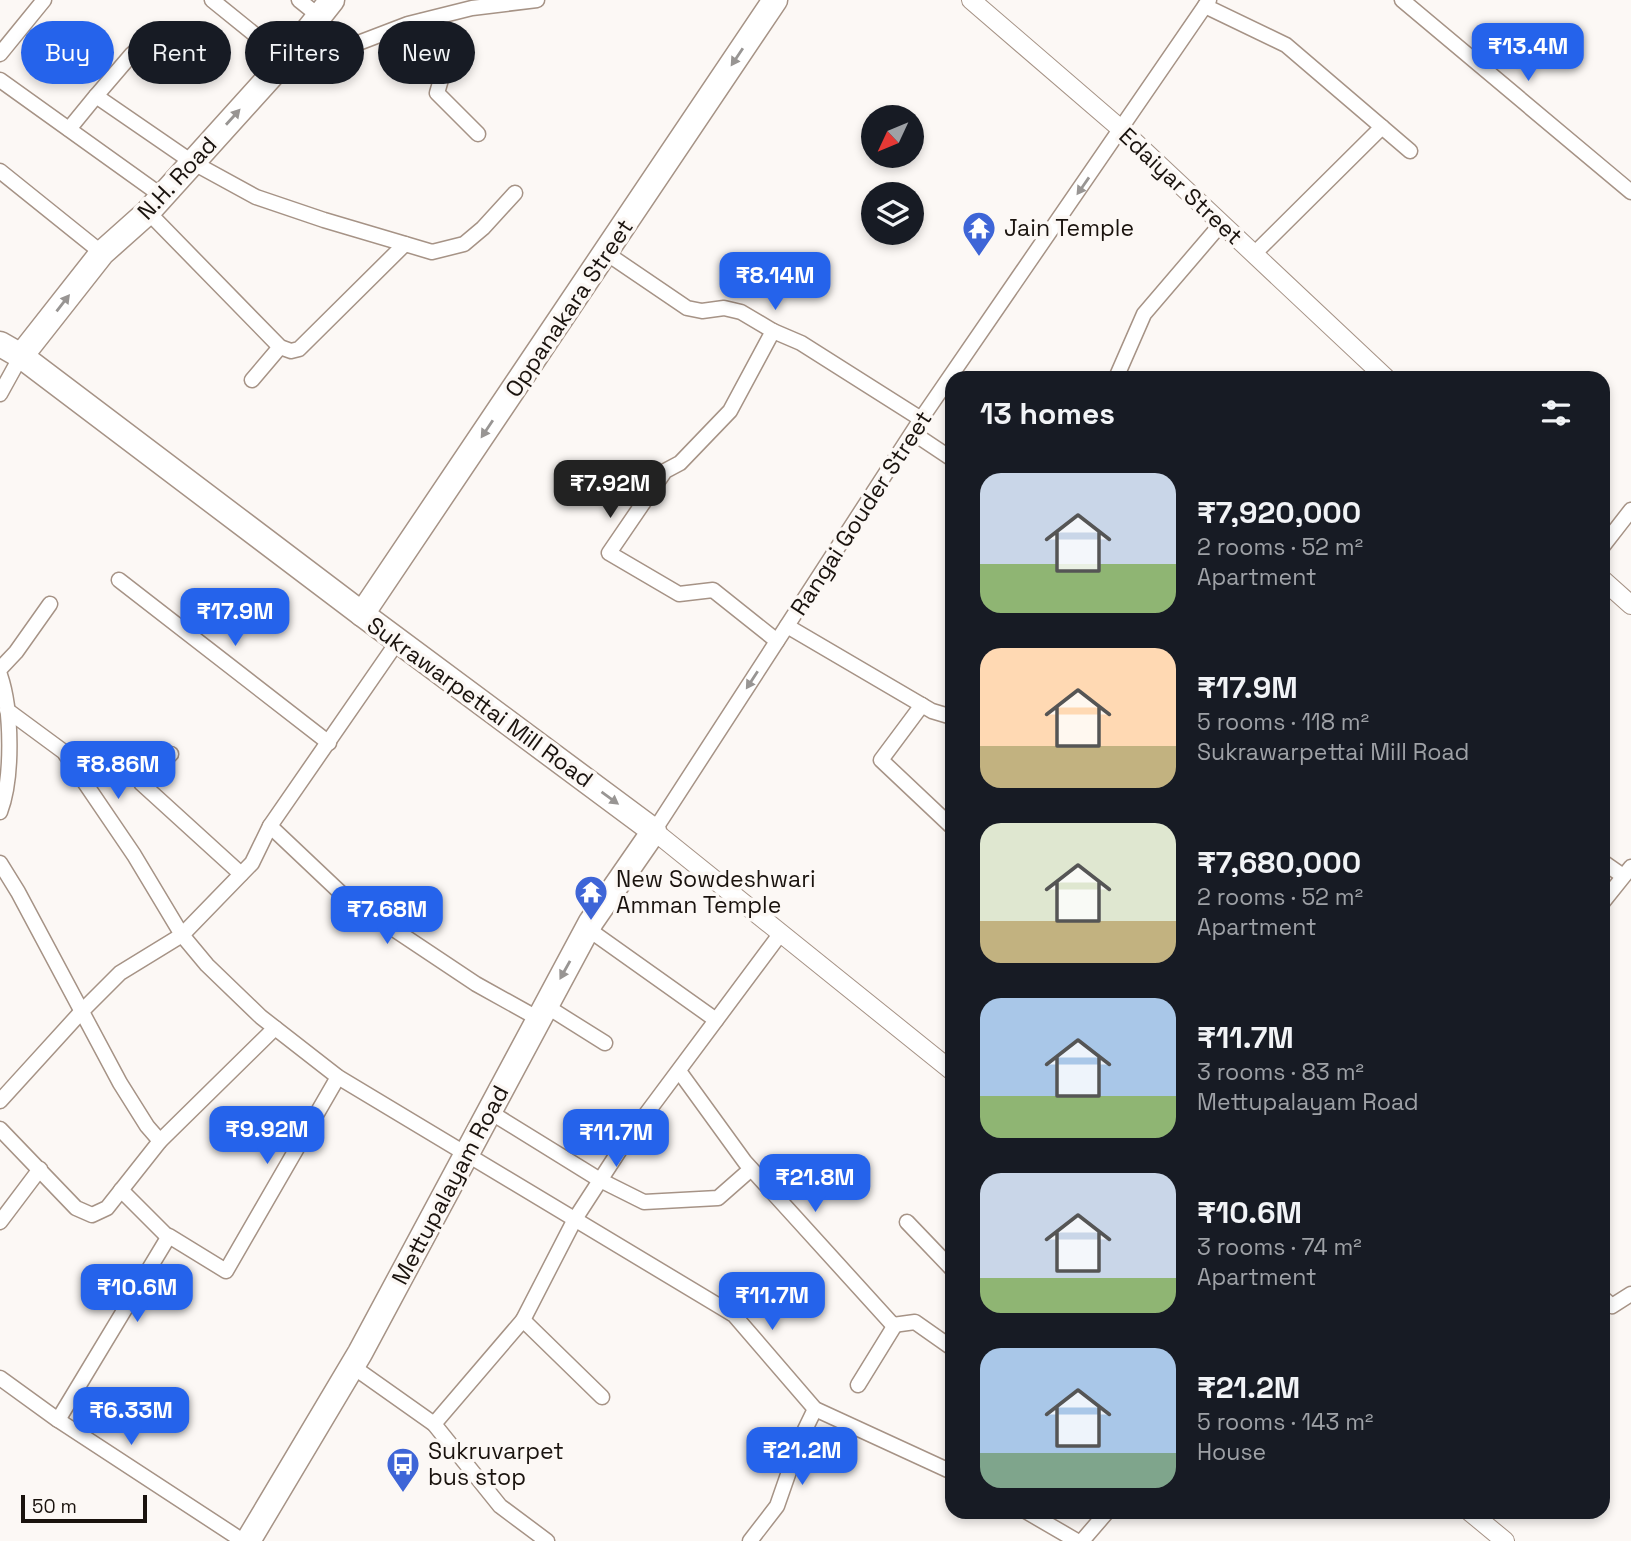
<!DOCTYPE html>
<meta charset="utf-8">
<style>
body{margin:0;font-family:"Space Grotesk",sans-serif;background:#242831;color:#f1f3f6;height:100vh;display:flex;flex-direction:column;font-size:26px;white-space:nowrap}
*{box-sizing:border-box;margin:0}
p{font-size:23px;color:#9ea1a6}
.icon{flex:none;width:38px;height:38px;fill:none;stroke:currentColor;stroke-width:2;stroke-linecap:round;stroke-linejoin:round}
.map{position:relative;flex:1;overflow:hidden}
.drawer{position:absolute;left:945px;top:371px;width:665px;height:1148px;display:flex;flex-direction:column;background:#171b24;border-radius:21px;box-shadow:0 4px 10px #0003}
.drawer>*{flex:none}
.top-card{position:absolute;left:21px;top:21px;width:665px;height:63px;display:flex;gap:14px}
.needle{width:46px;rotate:226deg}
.fabs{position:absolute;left:861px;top:105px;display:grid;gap:14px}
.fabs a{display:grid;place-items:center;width:63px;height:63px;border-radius:50%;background:#171b24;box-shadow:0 4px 10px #0003;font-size:35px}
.scale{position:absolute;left:21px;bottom:18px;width:126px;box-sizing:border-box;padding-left:7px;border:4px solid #1a130e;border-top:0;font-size:19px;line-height:24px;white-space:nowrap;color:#1a130e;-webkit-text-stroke:5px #fcf8f5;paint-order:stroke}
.price{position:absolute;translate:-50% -60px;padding:0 16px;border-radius:14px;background:#2563eb;color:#fff;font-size:23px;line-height:46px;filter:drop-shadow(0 2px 4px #0008)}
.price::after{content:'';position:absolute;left:50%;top:42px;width:21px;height:16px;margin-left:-10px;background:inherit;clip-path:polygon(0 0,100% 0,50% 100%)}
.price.current{background:#222;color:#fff}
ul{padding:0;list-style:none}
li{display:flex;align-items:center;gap:21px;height:175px;padding:0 35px}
li span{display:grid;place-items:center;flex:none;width:196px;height:140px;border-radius:21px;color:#555}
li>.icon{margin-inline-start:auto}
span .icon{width:84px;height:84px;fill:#fffc;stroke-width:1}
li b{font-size:30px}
h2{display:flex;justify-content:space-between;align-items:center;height:84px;padding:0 35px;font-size:30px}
.chip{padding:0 24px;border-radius:32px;background:#171b24;box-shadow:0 4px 10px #0003;font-size:24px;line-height:63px}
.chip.current{background:#2563eb;color:#fff}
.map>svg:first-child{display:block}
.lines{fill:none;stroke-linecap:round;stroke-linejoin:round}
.minor-casing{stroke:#a69386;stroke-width:17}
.tertiary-casing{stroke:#a69386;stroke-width:20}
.trunk-casing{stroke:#a69386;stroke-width:27}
.minor{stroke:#fff;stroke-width:14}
.tertiary{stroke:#fff;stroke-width:18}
.trunk{stroke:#fff;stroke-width:24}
.oneway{fill:#989593}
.labels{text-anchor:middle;stroke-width:7;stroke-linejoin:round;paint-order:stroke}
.street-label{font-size:23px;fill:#1a130e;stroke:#fcf8f5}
.poi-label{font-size:23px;fill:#1a130e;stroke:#fcf8f5;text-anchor:start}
</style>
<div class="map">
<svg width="1631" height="1541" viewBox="0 0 1631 1541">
<rect width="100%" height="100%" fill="#fcf8f5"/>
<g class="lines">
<defs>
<g id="minor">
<polyline points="212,0 285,59 340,50 408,24 472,8 537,0"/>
<polyline points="299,0 319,16"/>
<polyline points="1402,0 1631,192"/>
<polyline points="1205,6 1286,45 1410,151"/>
<polyline points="422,21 450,49 437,93 478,134"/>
<polyline points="0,54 44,0"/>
<polyline points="0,80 162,196"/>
<polyline points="96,96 132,54"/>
<polyline points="69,129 96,96 192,162 256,197 324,220 432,252 464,244 483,228 515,193"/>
<polyline points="0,171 102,253"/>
<polyline points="148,212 280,347 291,351 299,349 405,244"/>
<polyline points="606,253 687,308 702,311 724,308 741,312 773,331 801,343 921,419"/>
<polyline points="1254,254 1382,127"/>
<polyline points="773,331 730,411 680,463 665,471 609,553 679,594 713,590 777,641"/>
<polyline points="1116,378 1144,314 1221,224"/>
<polyline points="252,380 280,347"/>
<polyline points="0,394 21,356"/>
<polyline points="913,433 952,459"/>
<polyline points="1603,546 1631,510"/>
<polyline points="119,580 329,743"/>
<polyline points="787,626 932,711 952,717"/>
<polyline points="0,669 16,652 50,604"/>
<path d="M0,675c12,35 13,103 0,137"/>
<polyline points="922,705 881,760 952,827"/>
<polyline points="7,710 64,752 134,855 182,935 207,965 261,1017 338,1077 734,1315 815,1409 952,1472"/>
<polyline points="171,754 141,783 241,874"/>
<polyline points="270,826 344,896 476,984 539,1019"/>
<polyline points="654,831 921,419 1209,0"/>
<polyline points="1603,862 1623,876"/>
<polyline points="0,863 18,892 120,1083 147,1126 160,1141"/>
<polyline points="1603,902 1631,867"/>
<polyline points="588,929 716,1020"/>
<polyline points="546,1006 605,1043"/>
<polyline points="679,1071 745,1162 893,1325 915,1322 952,1348"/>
<polyline points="0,1101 82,1011 120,973 182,935 252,863 270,826 398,641"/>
<polyline points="490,1112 600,1180 644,1202 718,1198 751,1169"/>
<polyline points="0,1129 76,1208 92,1215 107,1208 160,1141 275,1028"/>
<polyline points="121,1190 168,1237"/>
<polyline points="0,1222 40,1169"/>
<polyline points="907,1222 952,1269"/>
<polyline points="1603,1298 1612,1306 1631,1294"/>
<polyline points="523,1320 575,1219 623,1145 781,933"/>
<polyline points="352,1366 434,1424 500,1506 547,1541"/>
<polyline points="0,1378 58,1420 243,1541"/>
<polyline points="858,1385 895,1325"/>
<polyline points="58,1420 169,1236 226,1271 338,1077"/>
<polyline points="434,1424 523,1320 602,1397"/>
<polyline points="1027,1512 1077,1541"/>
<polyline points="750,1541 777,1506 800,1440 815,1409"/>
<polyline points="1082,1541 1107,1512"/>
</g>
<g id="tertiary">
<polyline points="971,0 1122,130 1386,378"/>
<polyline points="1603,580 1631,605"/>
<polyline points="654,831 952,1071"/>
<polyline points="1470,1512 1505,1541"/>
</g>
<g id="trunk">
<polyline points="0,344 21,356 362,614 654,831 591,922 360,1353 248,1541"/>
<polyline points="21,356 102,253 148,212 279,67 332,0"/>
<polyline points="362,614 775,0"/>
</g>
</defs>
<use href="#minor" class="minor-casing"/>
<use href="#tertiary" class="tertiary-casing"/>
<use href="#trunk" class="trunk-casing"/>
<use href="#minor" class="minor"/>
<use href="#tertiary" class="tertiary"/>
<use href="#trunk" class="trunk"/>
</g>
<defs><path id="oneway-solid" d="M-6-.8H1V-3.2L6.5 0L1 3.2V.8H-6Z" transform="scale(1.75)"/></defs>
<g class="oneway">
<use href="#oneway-solid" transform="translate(737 57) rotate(124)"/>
<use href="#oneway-solid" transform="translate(233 117) rotate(-48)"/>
<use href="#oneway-solid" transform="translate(1083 186) rotate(125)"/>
<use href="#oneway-solid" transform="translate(63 303) rotate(-52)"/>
<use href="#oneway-solid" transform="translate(487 429) rotate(124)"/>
<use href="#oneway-solid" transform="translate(752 680) rotate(123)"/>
<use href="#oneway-solid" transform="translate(610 798) rotate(36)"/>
<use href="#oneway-solid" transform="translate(565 970) rotate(119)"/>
</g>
<defs>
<symbol id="temple-pin" viewBox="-11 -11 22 30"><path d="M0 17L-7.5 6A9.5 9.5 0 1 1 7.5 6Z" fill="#3e65d7" stroke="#fcf8f5"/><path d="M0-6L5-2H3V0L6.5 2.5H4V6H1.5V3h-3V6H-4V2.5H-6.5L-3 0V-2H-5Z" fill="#fff"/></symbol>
<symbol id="bus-pin" viewBox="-11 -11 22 30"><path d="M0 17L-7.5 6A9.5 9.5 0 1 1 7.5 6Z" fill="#3e65d7" stroke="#fcf8f5"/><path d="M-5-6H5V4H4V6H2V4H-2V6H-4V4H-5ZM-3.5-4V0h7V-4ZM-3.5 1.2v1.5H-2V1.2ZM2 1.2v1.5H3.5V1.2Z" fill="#fff"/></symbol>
</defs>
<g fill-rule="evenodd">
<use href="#temple-pin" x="960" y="209" width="38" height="52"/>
<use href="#temple-pin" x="572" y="873" width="38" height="52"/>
<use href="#bus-pin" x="384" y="1445" width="38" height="52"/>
</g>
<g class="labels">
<g class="street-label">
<text transform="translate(177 178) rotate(-47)" y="8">N.H. Road</text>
<text transform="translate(1181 186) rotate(43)" y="8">Edaiyar Street</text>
<text transform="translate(569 308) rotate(-56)" y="8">Oppanakara Street</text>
<text transform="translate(861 513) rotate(-57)" y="8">Rangai Gouder Street</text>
<text transform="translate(480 702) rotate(36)" y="8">Sukrawarpettai Mill Road</text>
<text transform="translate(450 1185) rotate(-62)" y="8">Mettupalayam Road</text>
</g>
<g class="poi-label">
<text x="1004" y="236">Jain Temple</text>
<text x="616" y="887">New Sowdeshwari<tspan x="616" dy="26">Amman Temple</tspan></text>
<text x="428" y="1459">Sukruvarpet<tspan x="428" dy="26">bus stop</tspan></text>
</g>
</g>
</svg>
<div class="fabs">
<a><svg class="needle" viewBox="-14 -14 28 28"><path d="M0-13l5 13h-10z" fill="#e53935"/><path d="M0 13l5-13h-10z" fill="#9ea1a6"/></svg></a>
<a><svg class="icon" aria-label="layers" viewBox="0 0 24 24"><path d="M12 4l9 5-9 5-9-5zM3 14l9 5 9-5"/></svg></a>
</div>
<div class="scale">50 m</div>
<b class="price" style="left:1528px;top:83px">₹13.4M</b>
<b class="price" style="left:775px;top:312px">₹8.14M</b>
<b class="price current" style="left:610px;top:520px">₹7.92M</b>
<b class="price" style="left:235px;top:648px">₹17.9M</b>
<b class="price" style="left:118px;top:801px">₹8.86M</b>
<b class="price" style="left:387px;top:946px">₹7.68M</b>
<b class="price" style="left:267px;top:1166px">₹9.92M</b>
<b class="price" style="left:616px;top:1169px">₹11.7M</b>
<b class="price" style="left:815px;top:1214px">₹21.8M</b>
<b class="price" style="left:137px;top:1324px">₹10.6M</b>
<b class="price" style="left:772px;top:1332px">₹11.7M</b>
<b class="price" style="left:131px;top:1447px">₹6.33M</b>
<b class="price" style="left:802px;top:1487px">₹21.2M</b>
<div class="top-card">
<a class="chip current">Buy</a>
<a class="chip">Rent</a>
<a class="chip">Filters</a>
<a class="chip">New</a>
</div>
<section class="drawer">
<h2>13 homes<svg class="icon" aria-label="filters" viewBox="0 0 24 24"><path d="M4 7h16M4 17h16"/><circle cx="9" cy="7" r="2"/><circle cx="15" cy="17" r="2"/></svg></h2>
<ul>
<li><span style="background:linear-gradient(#c9d6e8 65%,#8fb573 0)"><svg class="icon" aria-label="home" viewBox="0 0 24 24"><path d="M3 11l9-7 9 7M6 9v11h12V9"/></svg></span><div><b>₹7,920,000</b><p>2 rooms · 52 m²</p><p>Apartment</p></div></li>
<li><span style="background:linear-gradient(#ffd9b3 70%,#c2b280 0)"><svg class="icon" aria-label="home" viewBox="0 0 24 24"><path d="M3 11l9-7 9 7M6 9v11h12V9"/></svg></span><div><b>₹17.9M</b><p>5 rooms · 118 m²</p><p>Sukrawarpettai Mill Road</p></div></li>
<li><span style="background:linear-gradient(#dfe7d0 70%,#c2b280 0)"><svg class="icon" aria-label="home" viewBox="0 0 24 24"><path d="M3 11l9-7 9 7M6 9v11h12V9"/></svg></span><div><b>₹7,680,000</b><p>2 rooms · 52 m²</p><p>Apartment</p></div></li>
<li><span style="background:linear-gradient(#a9c7e8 70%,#8fb573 0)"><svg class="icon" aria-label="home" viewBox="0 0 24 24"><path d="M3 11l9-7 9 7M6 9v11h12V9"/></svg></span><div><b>₹11.7M</b><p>3 rooms · 83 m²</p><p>Mettupalayam Road</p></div></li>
<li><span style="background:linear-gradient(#c9d6e8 75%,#8fb573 0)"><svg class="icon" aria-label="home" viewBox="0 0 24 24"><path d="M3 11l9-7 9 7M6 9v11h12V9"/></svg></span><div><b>₹10.6M</b><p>3 rooms · 74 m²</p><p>Apartment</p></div></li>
<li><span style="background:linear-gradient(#a9c7e8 75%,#7fa58c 0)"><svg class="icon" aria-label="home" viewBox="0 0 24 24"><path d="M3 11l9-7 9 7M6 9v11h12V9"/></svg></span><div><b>₹21.2M</b><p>5 rooms · 143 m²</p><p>House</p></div></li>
</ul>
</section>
</div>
